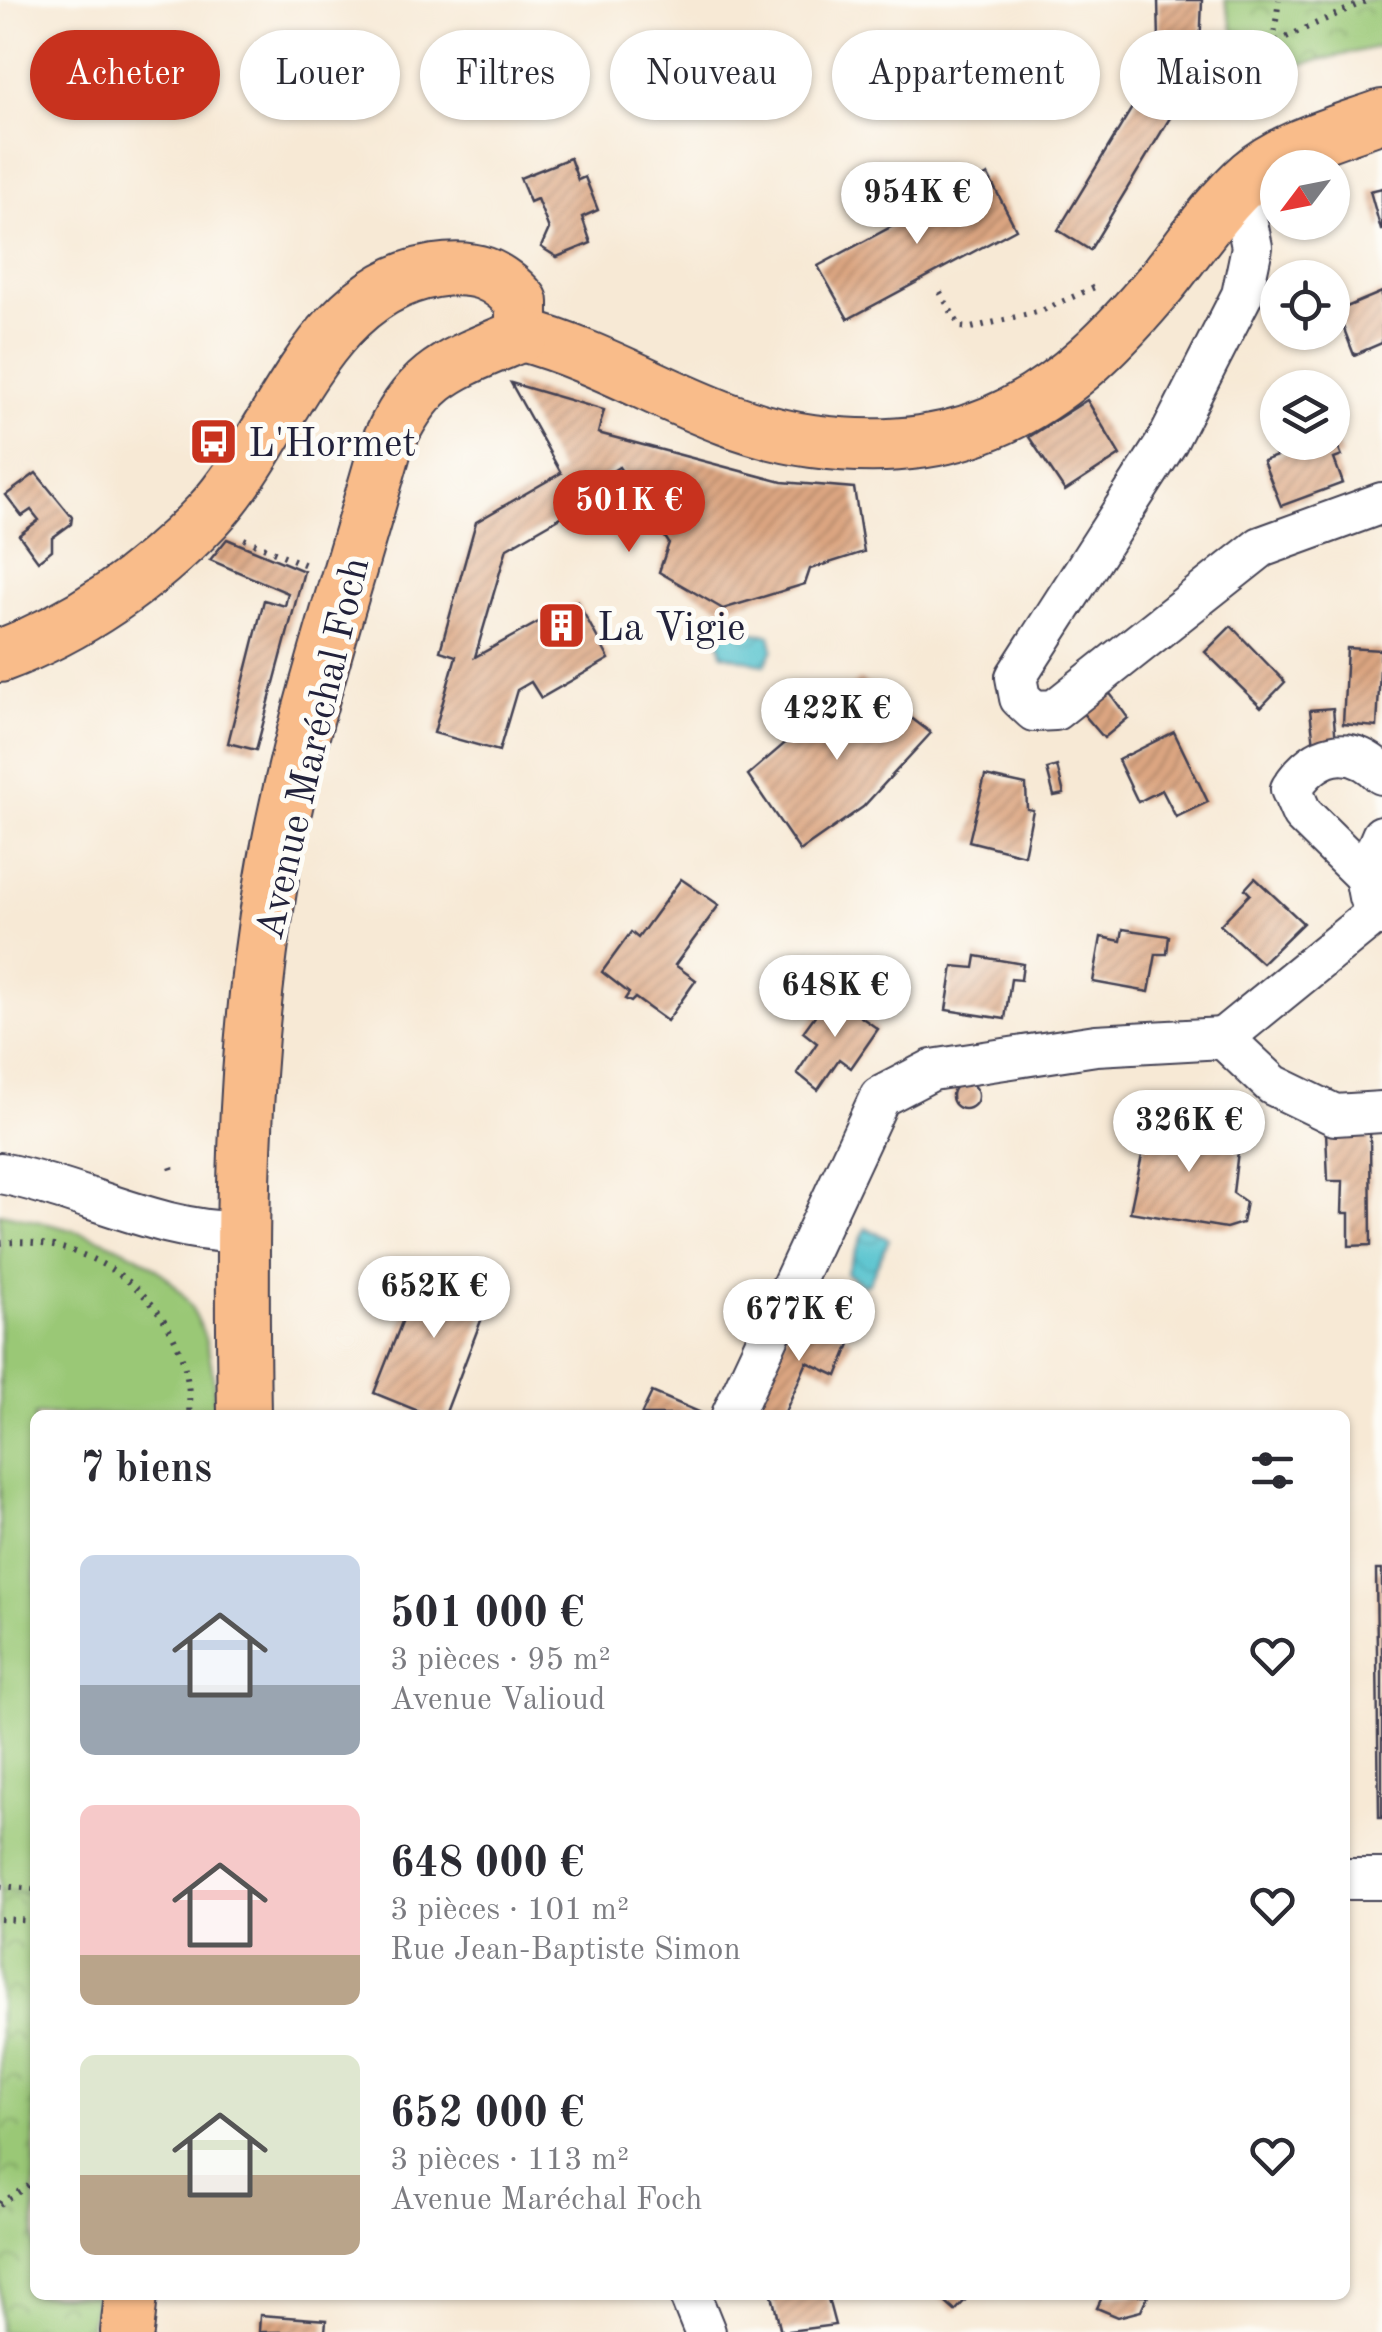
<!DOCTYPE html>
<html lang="fr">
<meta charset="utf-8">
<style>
body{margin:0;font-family:"Old Standard TT",serif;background:#f7f7f7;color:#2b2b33;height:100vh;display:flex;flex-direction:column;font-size:38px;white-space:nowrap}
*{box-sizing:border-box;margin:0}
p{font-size:32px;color:#7c7c81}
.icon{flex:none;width:55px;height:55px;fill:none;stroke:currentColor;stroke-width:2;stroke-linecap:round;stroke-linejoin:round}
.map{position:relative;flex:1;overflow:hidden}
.sheet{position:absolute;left:30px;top:1410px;width:1320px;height:890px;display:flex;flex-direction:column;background:#fff;border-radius:15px;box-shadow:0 2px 8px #0004}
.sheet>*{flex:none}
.guide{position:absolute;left:30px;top:30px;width:1322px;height:90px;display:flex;gap:20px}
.needle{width:65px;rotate:238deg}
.buttons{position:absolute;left:1260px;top:150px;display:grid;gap:20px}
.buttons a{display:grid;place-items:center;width:90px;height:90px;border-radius:50%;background:#fff;box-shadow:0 2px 8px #0004;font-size:50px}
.price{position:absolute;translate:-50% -85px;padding:0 22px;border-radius:35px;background:#fff;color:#222;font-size:32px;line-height:65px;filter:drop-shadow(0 2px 5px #0008)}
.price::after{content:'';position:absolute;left:50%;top:60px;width:30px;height:22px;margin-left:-15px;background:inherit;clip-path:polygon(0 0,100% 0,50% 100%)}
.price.on{background:#c8321e;color:#fff}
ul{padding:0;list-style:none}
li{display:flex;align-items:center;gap:30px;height:250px;padding:0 50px}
li span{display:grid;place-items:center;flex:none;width:280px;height:200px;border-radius:15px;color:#555}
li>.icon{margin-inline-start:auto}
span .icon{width:120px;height:120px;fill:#fffc;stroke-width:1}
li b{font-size:42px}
h2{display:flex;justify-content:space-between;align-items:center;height:120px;padding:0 50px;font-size:42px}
.chip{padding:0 35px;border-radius:45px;background:#fff;box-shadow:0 2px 8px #0004;font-size:35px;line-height:90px}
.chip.on{background:#c8321e;color:#fff}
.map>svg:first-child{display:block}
.green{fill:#9ac876;stroke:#5e7558;stroke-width:2.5}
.park{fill:url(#park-crowns);stroke:#5e7558;stroke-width:2.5}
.water{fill:url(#water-waves);stroke:#3c7284;stroke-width:2.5}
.building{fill:url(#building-hatch)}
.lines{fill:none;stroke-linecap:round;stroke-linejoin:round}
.minor-casing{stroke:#424052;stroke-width:44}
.major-casing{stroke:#424052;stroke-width:56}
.path{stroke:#424052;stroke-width:6;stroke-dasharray:2.5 8;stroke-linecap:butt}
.minor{stroke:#fff;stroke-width:40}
.major{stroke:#f9bc8a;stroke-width:52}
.labels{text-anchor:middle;stroke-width:10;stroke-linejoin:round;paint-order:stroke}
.poi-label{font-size:40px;fill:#22223b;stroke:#fdfcf7;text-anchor:start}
.street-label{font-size:40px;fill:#22223b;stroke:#fdfcf7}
</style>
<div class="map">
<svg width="1382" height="2332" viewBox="0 0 1382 2332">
<defs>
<pattern id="park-crowns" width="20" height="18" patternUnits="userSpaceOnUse" patternTransform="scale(2.5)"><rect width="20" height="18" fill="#9ac876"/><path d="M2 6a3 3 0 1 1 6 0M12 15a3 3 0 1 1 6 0" fill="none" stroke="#7da262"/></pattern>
<pattern id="water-waves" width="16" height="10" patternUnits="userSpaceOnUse" patternTransform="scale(2.5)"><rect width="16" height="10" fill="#55c2ce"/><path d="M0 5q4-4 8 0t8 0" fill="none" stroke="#4aa6b2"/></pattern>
<pattern id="building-hatch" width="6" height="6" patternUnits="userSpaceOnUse" patternTransform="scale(2.5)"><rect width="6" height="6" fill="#dca681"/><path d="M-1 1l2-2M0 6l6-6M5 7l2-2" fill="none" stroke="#b2876b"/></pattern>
</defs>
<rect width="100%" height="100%" fill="#fdfcf7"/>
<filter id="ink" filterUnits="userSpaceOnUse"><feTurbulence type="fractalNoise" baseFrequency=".01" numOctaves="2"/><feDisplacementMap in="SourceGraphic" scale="20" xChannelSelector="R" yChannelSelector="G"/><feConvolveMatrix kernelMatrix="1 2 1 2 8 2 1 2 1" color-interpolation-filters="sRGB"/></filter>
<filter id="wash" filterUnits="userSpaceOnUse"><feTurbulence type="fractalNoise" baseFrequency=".0048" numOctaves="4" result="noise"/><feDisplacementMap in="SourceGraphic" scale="40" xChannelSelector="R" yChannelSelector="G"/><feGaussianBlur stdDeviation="2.25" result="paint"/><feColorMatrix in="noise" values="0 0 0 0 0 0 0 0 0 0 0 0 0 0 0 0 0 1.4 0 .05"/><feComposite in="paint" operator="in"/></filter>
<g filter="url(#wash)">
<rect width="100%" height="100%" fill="#f7e9d5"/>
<path class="green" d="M0,1213c128,27 216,53 215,202h-180v479l-35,-3z"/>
<g class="park">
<polygon points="1225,0 1382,0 1382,46 1246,77"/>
<polygon points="0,1891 35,1894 35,2295 96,2295 90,2332 0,2332"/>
</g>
<g class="water">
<polygon points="730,630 770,635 773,649 765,665 722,654 719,638"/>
<polygon points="866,1228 889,1239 869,1283 862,1285 846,1273"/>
</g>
<g id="blocks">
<g class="building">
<polygon points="1158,0 1202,0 1200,49 1179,103 1090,250 1058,230 1150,78 1159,42"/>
<polygon points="570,158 578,180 585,177 598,210 582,217 591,243 557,257 541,247 549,229 537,199 530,202 520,178"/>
<polygon points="988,175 1016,229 848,319 818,266"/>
<polygon points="1382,188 1382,230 1381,230 1370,191"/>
<polygon points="1382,292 1382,343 1354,355 1337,311"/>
<polygon points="511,383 604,410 598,433 782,482 854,488 864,552 810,569 805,584 723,609 659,572 669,543 619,467 575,495 580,506 507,548 475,657 577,601 609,659 541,698 531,682 517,690 499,751 434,733 456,656 440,651 476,522 561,473"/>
<polygon points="1087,400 1120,455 1065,491 1029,437"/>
<polygon points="1333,434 1342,456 1334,459 1343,483 1281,506 1263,461 1304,446 1303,442 1332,442"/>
<polygon points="36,473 72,517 71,524 52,538 52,550 38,561 19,535 39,520 31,510 22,516 6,495"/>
<polygon points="227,539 304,571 256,750 228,743 264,600 285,606 288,593 210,560"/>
<polygon points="1231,626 1285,682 1261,707 1205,652"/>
<polygon points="1347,648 1381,650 1377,727 1343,724"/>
<polygon points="860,679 931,733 863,807 800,851 748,775"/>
<polygon points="1106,688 1128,718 1104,738 1081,711"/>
<polygon points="1333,708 1336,743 1314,745 1310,710"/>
<polygon points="1174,732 1208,802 1176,817 1162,790 1138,802 1118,760"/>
<polygon points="1057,766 1064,794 1054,796 1047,769"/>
<polygon points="985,776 1026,785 1027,809 1033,810 1024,855 969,841"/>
<polygon points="1255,878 1303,923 1262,963 1220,925 1250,894 1245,889"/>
<polygon points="681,879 719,905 675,965 696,980 667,1021 635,998 631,1002 625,999 629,993 602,972 631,932 638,938"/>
<polygon points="1123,929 1169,936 1167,954 1156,954 1149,992 1093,982 1101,937 1121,941"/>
<polygon points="976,956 1023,964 1021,980 1011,979 1005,1019 946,1010 953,966 974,968"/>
<polygon points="830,995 878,1029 851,1068 839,1059 818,1090 797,1073 817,1043 803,1032"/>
<circle cx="965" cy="1096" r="13"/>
<polygon points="1150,1118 1240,1134 1233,1193 1246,1202 1242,1223 1226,1228 1130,1212"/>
<polygon points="1370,1130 1371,1245 1349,1246 1349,1213 1342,1213 1343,1181 1328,1181 1326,1131"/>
<polygon points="425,1263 493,1289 445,1415 428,1415 374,1393"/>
<polygon points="794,1315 852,1339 837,1376 807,1362 785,1412 792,1415 748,1415"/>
<polygon points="652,1392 706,1415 641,1415"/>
<polygon points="1376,1570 1382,1570 1382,1818 1379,1818"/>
<polygon points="772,2295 827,2295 835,2325 781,2332"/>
<polygon points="937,2295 970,2295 955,2311"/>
<polygon points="1103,2295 1148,2295 1141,2311 1118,2317 1097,2308"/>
<polygon points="260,2315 326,2320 325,2332 259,2332"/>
</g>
</g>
</g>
<g filter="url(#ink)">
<use href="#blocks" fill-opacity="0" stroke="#424052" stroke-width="2.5"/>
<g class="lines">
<defs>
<g id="minor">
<polyline points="1230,198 1245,213 1252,247 1242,295 1167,442 1016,677 1020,698 1034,711 1055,710 1261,547 1382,503"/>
<path d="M1365,876l-63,-62 -11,-25c24,-37 58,-48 91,-15"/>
<polyline points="1369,897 1365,876 1382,836"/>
<polyline points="1223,1038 1373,916 1382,916"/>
<path d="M0,1173c80,15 159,60 241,59"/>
<polyline points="732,1415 880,1097 932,1070 1096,1045 1223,1038 1273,1085 1335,1115 1382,1112"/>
<polyline points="1345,1879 1382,1879"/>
<polyline points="690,2295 705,2332"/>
</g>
<g id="major">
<path d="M522,335c101,27 185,92 290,106 162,22 253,-42 351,-161 28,-35 55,-76 88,-105 34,-29 89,-44 131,-59"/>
<path d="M0,656c80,-30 148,-78 207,-140 74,-78 109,-226 228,-245 39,-6 62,2 87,31v33"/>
<path d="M244,1415c-3,-178 -3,-355 27,-531 24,-147 74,-292 114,-435 34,-77 63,-83 137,-114"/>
<polyline points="127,2332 131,2295"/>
</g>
</defs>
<use href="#minor" class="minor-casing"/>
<use href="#major" class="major-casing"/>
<g class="path">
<polyline points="1273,42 1279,0"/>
<polyline points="1282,80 1273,43 1368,0"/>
<polyline points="940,292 960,327 971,328 1041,311 1095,287"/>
<polyline points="244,539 306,565"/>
<polyline points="171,1167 174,1176"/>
<path d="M0,1243c100,-10 196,69 189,172"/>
<polyline points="0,1886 35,1889"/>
<polyline points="0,1919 35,1921"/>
<polyline points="0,2204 35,2181"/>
</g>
<use href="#minor" class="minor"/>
<use href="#major" class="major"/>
</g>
</g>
<defs>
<symbol id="bus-square" viewBox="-11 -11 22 22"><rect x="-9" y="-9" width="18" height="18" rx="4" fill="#c8321e" stroke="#fdfcf7"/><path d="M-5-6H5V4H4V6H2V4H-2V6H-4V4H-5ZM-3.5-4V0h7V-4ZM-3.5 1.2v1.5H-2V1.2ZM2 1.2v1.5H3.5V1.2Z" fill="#fff"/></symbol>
<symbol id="building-square" viewBox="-11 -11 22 22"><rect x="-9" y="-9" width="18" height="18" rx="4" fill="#c8321e" stroke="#fdfcf7"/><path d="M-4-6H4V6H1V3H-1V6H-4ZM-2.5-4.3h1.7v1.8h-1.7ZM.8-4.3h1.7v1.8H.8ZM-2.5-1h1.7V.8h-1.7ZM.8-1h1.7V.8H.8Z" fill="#fff"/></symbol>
</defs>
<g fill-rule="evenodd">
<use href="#bus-square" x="186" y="414" width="55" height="55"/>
<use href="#building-square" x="534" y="598" width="55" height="55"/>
</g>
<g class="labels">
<g class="poi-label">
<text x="248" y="456">L'Hormet</text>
<text x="597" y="640">La Vigie</text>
</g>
<g class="street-label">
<text transform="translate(311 748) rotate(-77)" y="14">Avenue Maréchal Foch</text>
</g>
</g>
</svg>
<div class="buttons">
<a><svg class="needle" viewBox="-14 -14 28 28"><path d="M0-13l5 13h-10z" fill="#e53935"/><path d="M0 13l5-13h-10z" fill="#7c7c81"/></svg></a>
<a><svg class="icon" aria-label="locate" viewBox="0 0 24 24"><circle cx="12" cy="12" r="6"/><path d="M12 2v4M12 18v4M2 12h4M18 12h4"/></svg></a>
<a><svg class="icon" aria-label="layers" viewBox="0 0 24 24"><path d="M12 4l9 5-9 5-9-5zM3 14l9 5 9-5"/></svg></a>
</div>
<b class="price" style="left:917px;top:247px">954K €</b>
<b class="price on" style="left:629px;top:555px">501K €</b>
<b class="price" style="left:837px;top:763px">422K €</b>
<b class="price" style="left:835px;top:1040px">648K €</b>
<b class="price" style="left:1189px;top:1175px">326K €</b>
<b class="price" style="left:434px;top:1341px">652K €</b>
<b class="price" style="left:799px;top:1364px">677K €</b>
<div class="guide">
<a class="chip on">Acheter</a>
<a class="chip">Louer</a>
<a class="chip">Filtres</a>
<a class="chip">Nouveau</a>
<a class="chip">Appartement</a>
<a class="chip">Maison</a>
</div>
<section class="sheet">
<h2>7 biens<svg class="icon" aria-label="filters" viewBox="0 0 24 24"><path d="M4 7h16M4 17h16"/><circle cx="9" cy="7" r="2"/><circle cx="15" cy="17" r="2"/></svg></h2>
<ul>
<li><span style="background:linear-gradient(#c9d6e8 65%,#9aa5b1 0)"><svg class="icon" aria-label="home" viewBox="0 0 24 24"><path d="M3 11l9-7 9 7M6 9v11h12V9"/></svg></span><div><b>501 000 €</b><p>3 pièces · 95 m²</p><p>Avenue Valioud</p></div><svg class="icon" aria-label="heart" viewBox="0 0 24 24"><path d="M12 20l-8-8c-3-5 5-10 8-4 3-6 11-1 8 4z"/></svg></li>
<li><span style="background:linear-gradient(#f6c9c9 75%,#b9a48a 0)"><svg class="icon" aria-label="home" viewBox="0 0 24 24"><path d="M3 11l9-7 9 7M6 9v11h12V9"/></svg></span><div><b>648 000 €</b><p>3 pièces · 101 m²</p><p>Rue Jean-Baptiste Simon</p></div><svg class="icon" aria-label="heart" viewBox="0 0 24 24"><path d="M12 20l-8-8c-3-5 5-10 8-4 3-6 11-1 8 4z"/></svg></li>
<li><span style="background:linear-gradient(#dfe7d0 60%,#b9a48a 0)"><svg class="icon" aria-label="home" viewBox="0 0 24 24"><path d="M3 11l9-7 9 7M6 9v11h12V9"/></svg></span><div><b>652 000 €</b><p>3 pièces · 113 m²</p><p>Avenue Maréchal Foch</p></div><svg class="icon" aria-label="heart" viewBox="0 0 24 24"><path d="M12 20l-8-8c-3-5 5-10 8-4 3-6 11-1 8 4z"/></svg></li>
</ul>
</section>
</div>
